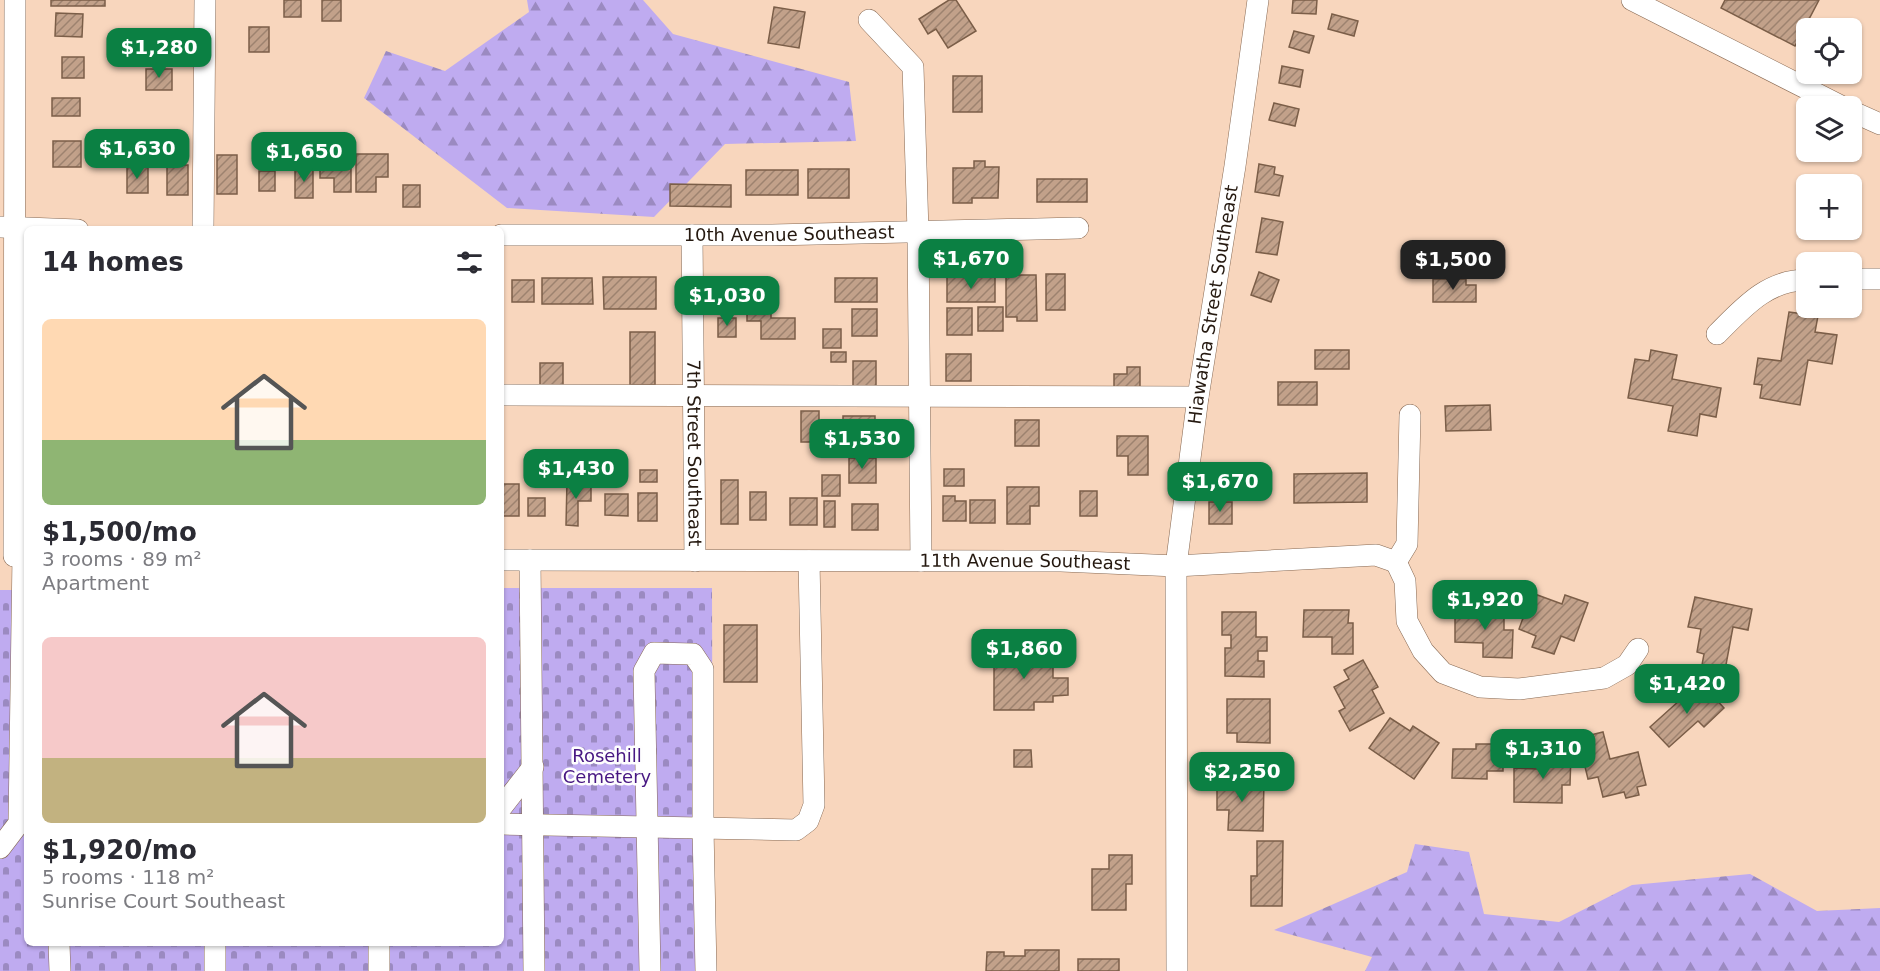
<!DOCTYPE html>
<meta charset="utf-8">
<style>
body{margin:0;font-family:"DejaVu Sans",sans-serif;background:#f7f7f7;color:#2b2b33;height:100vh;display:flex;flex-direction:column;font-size:22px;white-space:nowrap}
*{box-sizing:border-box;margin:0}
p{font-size:20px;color:#7c7c81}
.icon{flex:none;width:33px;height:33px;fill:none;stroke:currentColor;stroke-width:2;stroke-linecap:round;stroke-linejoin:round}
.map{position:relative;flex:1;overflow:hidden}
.side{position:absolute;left:24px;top:226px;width:480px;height:720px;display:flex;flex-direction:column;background:#fff;border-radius:9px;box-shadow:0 2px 4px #0004}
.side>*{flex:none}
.buttons{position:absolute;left:1796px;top:18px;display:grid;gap:12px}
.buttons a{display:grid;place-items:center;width:66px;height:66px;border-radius:9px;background:#fff;box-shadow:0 2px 4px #0004;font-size:30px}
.price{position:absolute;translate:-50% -51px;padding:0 14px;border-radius:12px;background:#0b8043;color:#fff;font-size:20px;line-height:39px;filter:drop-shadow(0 2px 3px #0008)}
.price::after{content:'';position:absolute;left:50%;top:36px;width:18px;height:14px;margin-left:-9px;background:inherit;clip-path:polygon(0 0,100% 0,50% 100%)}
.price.selected{background:#222;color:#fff}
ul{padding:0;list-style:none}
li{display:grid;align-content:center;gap:12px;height:318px;padding:0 18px}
li span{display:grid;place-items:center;height:186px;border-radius:9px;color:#555}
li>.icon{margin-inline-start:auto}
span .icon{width:108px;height:108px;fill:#fffc;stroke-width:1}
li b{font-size:26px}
h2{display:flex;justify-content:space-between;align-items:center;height:72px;padding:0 18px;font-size:26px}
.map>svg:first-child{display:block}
.forest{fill:url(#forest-firs)}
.cemetery{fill:url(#cemetery-stones)}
.building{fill:url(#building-hatch);stroke:#7b5e48;stroke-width:1.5}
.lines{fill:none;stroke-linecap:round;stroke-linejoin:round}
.minor-casing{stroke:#876953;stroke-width:22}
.minor{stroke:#fff;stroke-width:21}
.labels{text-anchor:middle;stroke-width:5;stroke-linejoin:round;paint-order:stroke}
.street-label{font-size:18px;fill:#251910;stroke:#fefefe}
.park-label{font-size:18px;fill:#471782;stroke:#fefefe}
</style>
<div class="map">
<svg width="1880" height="971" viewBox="0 0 1880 971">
<defs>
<pattern id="forest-firs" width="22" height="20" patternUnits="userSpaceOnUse" patternTransform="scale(1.5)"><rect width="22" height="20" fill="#bfabf0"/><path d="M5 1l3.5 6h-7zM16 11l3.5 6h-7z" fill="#9b8ac1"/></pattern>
<pattern id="cemetery-stones" width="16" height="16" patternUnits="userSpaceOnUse" patternTransform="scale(1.5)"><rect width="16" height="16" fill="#bfabf0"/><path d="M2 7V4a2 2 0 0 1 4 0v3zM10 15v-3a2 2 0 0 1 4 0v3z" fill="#9b8ac1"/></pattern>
<pattern id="building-hatch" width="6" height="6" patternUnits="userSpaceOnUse" patternTransform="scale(1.5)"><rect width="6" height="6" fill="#c2a18a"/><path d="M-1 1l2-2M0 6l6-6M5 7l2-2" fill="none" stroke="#9d826f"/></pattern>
</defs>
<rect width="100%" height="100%" fill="#f8d6bd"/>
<g class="forest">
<polygon points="527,0 643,0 673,34 849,82 856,141 725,144 654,217 507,208 364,98 386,51 445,71 529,12"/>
<polygon points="1415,844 1469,852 1484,914 1559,922 1632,885 1750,874 1817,911 1880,908 1880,971 1365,971 1372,957 1274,930 1407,872"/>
</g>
<polygon class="cemetery" points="501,588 712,588 713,971 0,971 0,590 27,590 27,944 501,944"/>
<g class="building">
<rect x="51" y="0" width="54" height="6"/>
<rect x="284" y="0" width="17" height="17"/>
<rect x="322" y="0" width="19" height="21"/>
<polygon points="949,0 956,0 976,31 948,48 936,29 928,34 919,19"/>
<polygon points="1293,0 1317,0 1316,14 1292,13"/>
<polygon points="1725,0 1819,0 1795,46 1721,8"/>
<polygon points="774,7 805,12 799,48 768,43"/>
<polygon points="56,13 83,14 82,37 55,36"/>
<polygon points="1332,14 1358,21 1354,36 1328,29"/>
<rect x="249" y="27" width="20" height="25"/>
<polygon points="1294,31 1314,36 1309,53 1289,47"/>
<rect x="62" y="57" width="22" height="21"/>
<polygon points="1282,66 1303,70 1300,87 1279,83"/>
<rect x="146" y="69" width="26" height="21"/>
<rect x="953" y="76" width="29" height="36"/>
<rect x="52" y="98" width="28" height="18"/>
<polygon points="1274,103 1299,109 1295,126 1269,120"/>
<rect x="53" y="141" width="28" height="26"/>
<polygon points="320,154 351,154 351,192 334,192 334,178 320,178"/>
<polygon points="356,154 388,154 388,177 376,177 376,192 356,192"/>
<rect x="217" y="155" width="20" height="39"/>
<polygon points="167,157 181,157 181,165 188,165 188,195 167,195"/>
<polygon points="974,161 985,161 985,167 999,167 998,198 972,198 972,203 953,203 953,168 974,168"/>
<polygon points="1259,164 1275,167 1274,174 1283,176 1279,196 1255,192"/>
<polygon points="127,166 148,167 148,193 127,193"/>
<rect x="295" y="168" width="18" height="30"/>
<rect x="808" y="169" width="41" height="29"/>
<rect x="746" y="170" width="52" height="25"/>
<rect x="259" y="171" width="16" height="20"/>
<rect x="1037" y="179" width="50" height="23"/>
<polygon points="670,184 731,185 731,207 670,206"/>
<rect x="403" y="185" width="17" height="22"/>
<polygon points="1262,218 1283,222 1277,255 1256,252"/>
<polygon points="1259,272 1279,280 1271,302 1251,295"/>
<rect x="1046" y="274" width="19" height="36"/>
<polygon points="1006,275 1036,275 1037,321 1017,321 1017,317 1006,317"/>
<polygon points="603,277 656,277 656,309 604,309"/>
<rect x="947" y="277" width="48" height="25"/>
<polygon points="542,278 592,278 593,304 542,304"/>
<rect x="835" y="278" width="42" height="24"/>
<polygon points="747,279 771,279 771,318 795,318 795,339 761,339 761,321 747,321"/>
<polygon points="1433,279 1466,279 1466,285 1476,285 1476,302 1433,302"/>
<rect x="512" y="280" width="22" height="22"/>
<rect x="714" y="280" width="22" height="19"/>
<rect x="978" y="307" width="25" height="24"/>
<rect x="947" y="308" width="25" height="27"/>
<rect x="852" y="309" width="25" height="27"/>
<polygon points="1789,312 1818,316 1815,332 1837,335 1832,364 1808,360 1800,405 1760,398 1762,385 1754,384 1758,358 1781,361"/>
<rect x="718" y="318" width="18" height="19"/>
<rect x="823" y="329" width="18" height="19"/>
<rect x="630" y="332" width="25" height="53"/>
<rect x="1315" y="350" width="34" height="19"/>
<polygon points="1651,350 1677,355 1672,379 1721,388 1716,417 1700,414 1697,436 1668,431 1673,406 1628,398 1635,359 1649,361"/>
<rect x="831" y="352" width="15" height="10"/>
<rect x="946" y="354" width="25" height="27"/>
<rect x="853" y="361" width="23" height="26"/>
<rect x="540" y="363" width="23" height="28"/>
<polygon points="1127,367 1140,367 1140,392 1114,392 1114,374 1127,374"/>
<rect x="1278" y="382" width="39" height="23"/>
<polygon points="1490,405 1491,430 1446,431 1445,406"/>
<rect x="801" y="411" width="18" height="31"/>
<rect x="843" y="416" width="32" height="25"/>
<rect x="1015" y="420" width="24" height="26"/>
<rect x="822" y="430" width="18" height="22"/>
<polygon points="1117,436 1148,436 1148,475 1128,475 1128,456 1117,456"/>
<rect x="849" y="458" width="27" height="25"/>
<rect x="944" y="469" width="20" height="17"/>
<rect x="640" y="470" width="17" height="12"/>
<polygon points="1367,473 1367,502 1294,503 1294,474"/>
<rect x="822" y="475" width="18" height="21"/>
<rect x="721" y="480" width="17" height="44"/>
<polygon points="567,481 591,482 591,501 578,501 578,526 566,525"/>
<rect x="501" y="484" width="18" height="32"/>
<polygon points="1007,487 1039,487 1039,506 1030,506 1030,524 1007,524"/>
<rect x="1080" y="491" width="17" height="25"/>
<rect x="750" y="492" width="16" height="28"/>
<rect x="638" y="493" width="19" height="28"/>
<polygon points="605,494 628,494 628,516 605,515"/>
<polygon points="943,496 955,496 955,501 966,501 966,521 943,521"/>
<rect x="528" y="498" width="17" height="18"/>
<rect x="790" y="498" width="27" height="27"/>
<rect x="970" y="500" width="25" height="23"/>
<rect x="824" y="501" width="11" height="26"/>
<rect x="1209" y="502" width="23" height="22"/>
<rect x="852" y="504" width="26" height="26"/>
<polygon points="1532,593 1562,604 1565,595 1588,603 1574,641 1561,636 1554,654 1532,647 1536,636 1519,629"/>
<polygon points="1695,597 1752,609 1748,630 1733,627 1725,670 1702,665 1704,654 1697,652 1701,629 1688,627"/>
<polygon points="1475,604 1492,604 1492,611 1504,611 1504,630 1513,630 1512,658 1483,657 1483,643 1455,642 1455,611 1475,611"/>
<polygon points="1304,610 1349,610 1348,623 1353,623 1353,654 1332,654 1332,637 1303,637"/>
<polygon points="1222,612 1256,612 1256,637 1267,637 1267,651 1258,651 1258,661 1264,661 1264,677 1225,676 1225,648 1231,648 1231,635 1222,635"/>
<rect x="724" y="625" width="33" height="57"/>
<polygon points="994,647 1034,647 1034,664 1053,664 1053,678 1068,678 1068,695 1053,696 1053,702 1034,702 1034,710 994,710"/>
<polygon points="1363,660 1378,687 1372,690 1384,713 1350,731 1339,711 1345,708 1334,687 1349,679 1344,670"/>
<polygon points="1700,682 1724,708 1704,727 1698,721 1669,747 1650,727"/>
<polygon points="1227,699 1270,699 1270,743 1237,742 1237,733 1227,733"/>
<polygon points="1390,718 1410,731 1413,726 1439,743 1414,779 1369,748"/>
<polygon points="1603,732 1610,759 1638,752 1646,785 1637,787 1639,795 1626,798 1624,792 1603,797 1598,777 1588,779 1578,738"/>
<polygon points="1476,744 1503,744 1503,771 1487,771 1487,779 1452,778 1453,749 1476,749"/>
<polygon points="1014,750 1031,750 1032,767 1014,767"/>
<polygon points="1539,754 1571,754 1570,785 1562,785 1562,803 1514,802 1514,768 1539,769"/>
<polygon points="1217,779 1264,780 1263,831 1228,830 1229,810 1217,810"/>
<polygon points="1257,841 1283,841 1282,906 1251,906 1251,876 1257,876"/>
<polygon points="1109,855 1132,855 1132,884 1126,884 1126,910 1092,910 1092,869 1109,869"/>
<polygon points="1025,950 1059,950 1059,971 986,971 987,952 1004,952 1004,956 1025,956"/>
<rect x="1078" y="959" width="41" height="12"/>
</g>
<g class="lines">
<defs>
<g id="minor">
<polyline points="1632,0 1841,106"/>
<polyline points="869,20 913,67 918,232 921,561"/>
<polyline points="1851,111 1880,124"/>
<polyline points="1,227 78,230"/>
<polyline points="203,230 205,0"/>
<path id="s1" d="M501,235h271l306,-7"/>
<path id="s2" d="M692,235l3,326"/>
<polyline points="1851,279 1880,279"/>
<path d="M1717,334c26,-26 50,-54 89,-54"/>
<polyline points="501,395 1198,397"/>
<polyline points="14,556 15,0"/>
<path id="s3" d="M501,560l560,1 115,5 200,-11 20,7"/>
<polyline points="530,560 534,971"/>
<polyline points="1396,562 1405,581 1407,621 1423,651 1443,673 1480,687 1519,689 1604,678 1627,665 1638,649"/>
<polyline points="1396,562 1407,544 1410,415"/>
<polyline points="501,808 533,767"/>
<polyline points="501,824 796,830 808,821 814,805 809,561"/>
<polyline points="0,848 19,823 23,556"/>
<polyline points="59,944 60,971"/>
<polyline points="379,944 379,971"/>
<polyline points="215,971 215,944"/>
<polyline points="650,971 644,671 654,653 693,654 703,669 703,828 706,971"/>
<path id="s4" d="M1177,971l-1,-405 22,-169 37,-231 23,-166"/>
</g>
</defs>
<use href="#minor" class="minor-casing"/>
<use href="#minor" class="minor"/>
</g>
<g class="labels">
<g class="street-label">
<text dy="6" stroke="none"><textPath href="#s1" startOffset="288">10th Avenue Southeast</textPath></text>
<text dy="6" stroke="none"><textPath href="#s4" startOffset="669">Hiawatha Street Southeast</textPath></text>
<text dy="6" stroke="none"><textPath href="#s2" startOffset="218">7th Street Southeast</textPath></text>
<text dy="6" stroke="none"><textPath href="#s3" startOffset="524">11th Avenue Southeast</textPath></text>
</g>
<g class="park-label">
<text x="607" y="762">Rosehill<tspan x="607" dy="21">Cemetery</tspan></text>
</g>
</g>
</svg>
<div class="buttons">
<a><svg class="icon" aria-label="locate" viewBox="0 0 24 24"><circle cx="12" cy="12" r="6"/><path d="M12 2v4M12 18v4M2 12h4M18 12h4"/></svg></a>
<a><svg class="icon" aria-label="layers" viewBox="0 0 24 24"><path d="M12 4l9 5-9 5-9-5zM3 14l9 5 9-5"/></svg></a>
<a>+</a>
<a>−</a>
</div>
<b class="price" style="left:159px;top:79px">$1,280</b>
<b class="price" style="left:137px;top:180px">$1,630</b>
<b class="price" style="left:304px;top:183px">$1,650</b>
<b class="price" style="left:971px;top:290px">$1,670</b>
<b class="price selected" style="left:1453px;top:291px">$1,500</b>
<b class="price" style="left:727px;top:327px">$1,030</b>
<b class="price" style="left:862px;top:470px">$1,530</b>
<b class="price" style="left:576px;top:500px">$1,430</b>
<b class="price" style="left:1220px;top:513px">$1,670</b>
<b class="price" style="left:1485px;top:631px">$1,920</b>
<b class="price" style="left:1024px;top:680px">$1,860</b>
<b class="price" style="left:1687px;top:715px">$1,420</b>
<b class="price" style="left:1543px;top:780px">$1,310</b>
<b class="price" style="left:1242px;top:803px">$2,250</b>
<section class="side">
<h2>14 homes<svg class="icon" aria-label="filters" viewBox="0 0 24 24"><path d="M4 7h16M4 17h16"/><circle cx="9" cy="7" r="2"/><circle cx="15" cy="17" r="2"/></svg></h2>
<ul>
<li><span style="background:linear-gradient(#ffd9b3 65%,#8fb573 0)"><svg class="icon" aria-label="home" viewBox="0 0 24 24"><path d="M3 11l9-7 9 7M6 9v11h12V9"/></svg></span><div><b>$1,500/mo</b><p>3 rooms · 89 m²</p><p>Apartment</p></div></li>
<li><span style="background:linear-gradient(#f6c9c9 65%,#c2b280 0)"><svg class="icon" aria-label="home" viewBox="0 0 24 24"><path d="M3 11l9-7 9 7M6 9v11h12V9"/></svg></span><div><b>$1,920/mo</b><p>5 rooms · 118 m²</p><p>Sunrise Court Southeast</p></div></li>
</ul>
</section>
</div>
